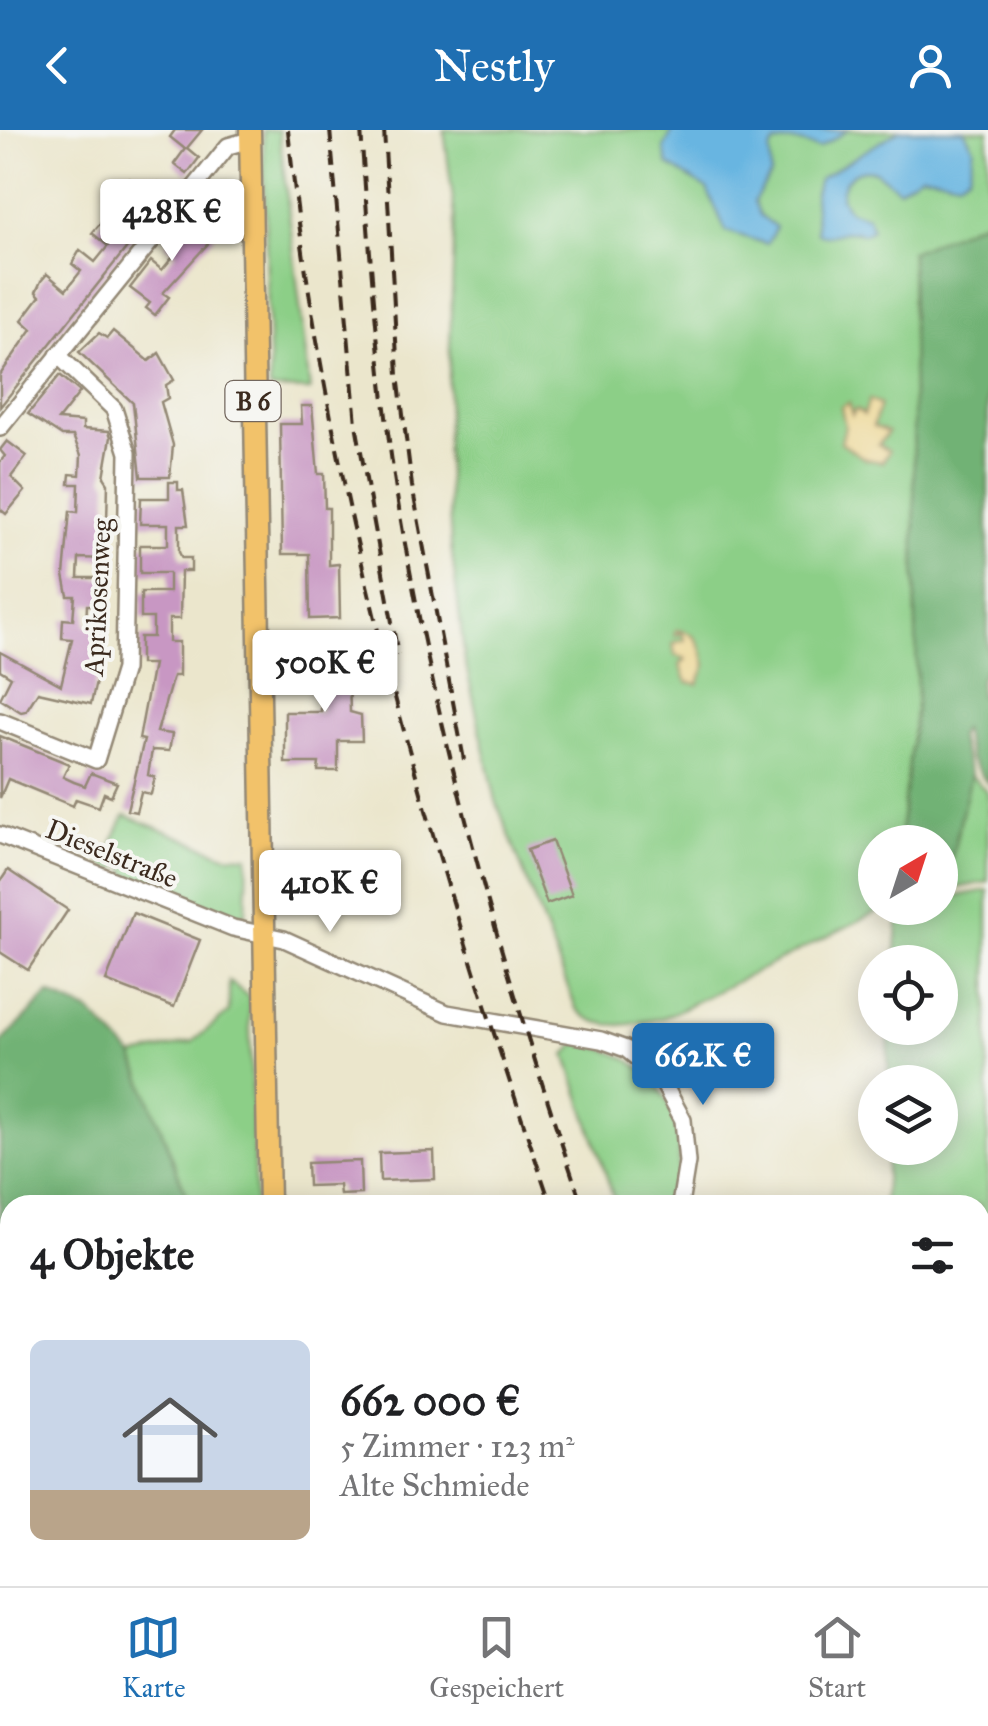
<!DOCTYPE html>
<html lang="de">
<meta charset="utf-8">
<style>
body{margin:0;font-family:"IM FELL Great Primer",serif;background:#f2f2f2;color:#202124;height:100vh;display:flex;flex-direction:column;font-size:38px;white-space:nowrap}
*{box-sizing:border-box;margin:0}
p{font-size:32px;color:#757577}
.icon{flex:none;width:55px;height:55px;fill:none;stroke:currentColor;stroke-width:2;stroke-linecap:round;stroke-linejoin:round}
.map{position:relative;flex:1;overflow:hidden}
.side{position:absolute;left:0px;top:1065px;width:990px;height:392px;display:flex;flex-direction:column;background:#fff;border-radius:30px 30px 0 0;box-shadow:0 5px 25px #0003}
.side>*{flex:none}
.needle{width:65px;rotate:39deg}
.buttons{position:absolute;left:858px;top:695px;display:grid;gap:20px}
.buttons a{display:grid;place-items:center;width:100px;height:100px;border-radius:50%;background:#fff;box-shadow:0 5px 25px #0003;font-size:50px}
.price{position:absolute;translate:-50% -85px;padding:0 22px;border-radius:10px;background:#fff;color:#222;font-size:32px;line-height:65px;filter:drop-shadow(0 2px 5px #0008)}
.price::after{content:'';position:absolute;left:50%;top:60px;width:30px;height:22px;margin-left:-15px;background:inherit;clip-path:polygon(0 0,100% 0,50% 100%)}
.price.active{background:#1f6fb2;color:#fff}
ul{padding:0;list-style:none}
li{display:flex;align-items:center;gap:30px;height:250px;padding:0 30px}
li span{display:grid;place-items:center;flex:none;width:280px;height:200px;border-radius:15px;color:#555}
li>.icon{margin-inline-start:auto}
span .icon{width:120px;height:120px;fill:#fffc;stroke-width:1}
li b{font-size:42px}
h2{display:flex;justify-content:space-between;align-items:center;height:120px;padding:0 30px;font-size:42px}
header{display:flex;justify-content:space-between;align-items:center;height:130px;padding:0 30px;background:#1f6fb2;color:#fff;font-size:45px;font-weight:600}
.dock{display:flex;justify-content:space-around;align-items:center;height:140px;border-top:2px solid #e0e0e0;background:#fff;font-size:28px;color:#757577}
.dock a{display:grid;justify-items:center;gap:5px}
.dock .active{color:#1f6fb2}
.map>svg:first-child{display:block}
.green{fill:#8ccf87;stroke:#647c52;stroke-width:2.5}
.forest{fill:#71b274;stroke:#566e49;stroke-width:2.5}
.sand{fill:#eeda9e;stroke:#94825e;stroke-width:2.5}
.water{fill:#68b5e1;stroke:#527080;stroke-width:2.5}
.building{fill:#c897c3}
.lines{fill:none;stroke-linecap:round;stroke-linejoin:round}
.minor-casing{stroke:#938875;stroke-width:20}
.major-casing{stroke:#938875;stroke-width:25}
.minor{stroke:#fff;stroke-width:15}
.major{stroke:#f2c26a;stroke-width:20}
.rail{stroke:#3b2a1e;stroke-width:4;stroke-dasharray:15 8;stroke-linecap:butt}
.labels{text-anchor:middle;stroke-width:8;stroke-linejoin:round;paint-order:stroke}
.shield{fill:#f6f6f2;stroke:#73675e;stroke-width:2.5}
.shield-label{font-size:25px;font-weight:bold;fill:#3b2a1e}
.street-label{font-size:28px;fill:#3b2a1e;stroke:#f6f6f2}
</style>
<header><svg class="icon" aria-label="back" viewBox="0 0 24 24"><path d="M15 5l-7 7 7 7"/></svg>Nestly<svg class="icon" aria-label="person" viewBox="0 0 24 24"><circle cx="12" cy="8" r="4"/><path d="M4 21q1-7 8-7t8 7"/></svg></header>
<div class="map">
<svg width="988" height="1456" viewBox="0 0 988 1456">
<rect width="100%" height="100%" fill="#f6f6f2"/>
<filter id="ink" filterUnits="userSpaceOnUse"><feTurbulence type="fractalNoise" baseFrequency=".01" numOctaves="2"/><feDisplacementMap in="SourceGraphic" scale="20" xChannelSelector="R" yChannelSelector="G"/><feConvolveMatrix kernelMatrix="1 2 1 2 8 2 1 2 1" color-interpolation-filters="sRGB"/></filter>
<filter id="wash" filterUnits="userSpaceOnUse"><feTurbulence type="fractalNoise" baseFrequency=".0048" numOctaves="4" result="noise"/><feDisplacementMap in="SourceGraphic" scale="40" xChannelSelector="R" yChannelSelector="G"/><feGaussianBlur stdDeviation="2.25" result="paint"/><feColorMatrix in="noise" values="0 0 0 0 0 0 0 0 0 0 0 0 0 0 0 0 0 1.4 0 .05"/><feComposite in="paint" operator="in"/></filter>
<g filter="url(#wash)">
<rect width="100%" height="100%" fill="#ebe6cc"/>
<g class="green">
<polygon points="263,0 279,0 310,260 270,259"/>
<path d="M444,0h544v89l-77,34 6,444 -18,145h-24v66h10l-220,109c-29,7 -66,17 -89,-9l-80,-207 -31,-140 -14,-115 -5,-96 9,-234z"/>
<polygon points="971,645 988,663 988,752 940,761 940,740 949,738"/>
<polygon points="125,685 225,725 248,726 246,784 234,786 126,745 126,737 120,735 115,740 102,735"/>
<polygon points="988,760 988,1456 879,1456 879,1448 980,1448 980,1075 884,1075 884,1069 887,1018 940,1018 940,952 888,952 889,898 940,898 940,832 895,832 899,784 914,778 940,778 940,769"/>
<polygon points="229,851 249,867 255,1075 190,1075 133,926 192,912 229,882"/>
<path d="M578,913c88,14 114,80 95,162h-57l-50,-151z"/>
<polygon points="0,1131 10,1135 10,1310 0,1362"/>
<polygon points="56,1448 180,1448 180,1456 44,1456"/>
</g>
<g class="forest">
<polygon points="988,89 988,535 980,549 980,566 988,569 988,654 970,629 962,599 958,606 971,645 949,739 940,740 940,712 899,712 917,567 911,122"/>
<polygon points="49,864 90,882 133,926 190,1075 10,1075 10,1135 0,1131 0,914"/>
<polygon points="10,1310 10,1448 47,1448 36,1456 0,1456 0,1362"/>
</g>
<g class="sand">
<polygon points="869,270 880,275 873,296 888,302 878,315 889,321 882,332 865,329 841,313 845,296 841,277 849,273 852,285 856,279 864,285"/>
<path d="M676,500c22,1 25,16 30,35l-8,19 -11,-2 -7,-17 6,-6 -11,-4 -2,-12 12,-3 -3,-7 -7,2z"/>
</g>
<g class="water">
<polygon points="673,0 848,0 819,18 792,11 774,14 770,21 771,45 754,71 760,85 776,97 767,114 726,101 707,59 668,35 664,18"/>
<path d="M900,0h64l10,18 -5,26 -10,7 -37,-7 -24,15 -23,-18c-19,-4 -34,8 -34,27l8,13 19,6 4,12 -8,5c-18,-9 -31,7 -47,-1l-3,-36 5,-18z"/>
</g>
<g id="blocks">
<g class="building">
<polygon points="175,0 202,0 187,18 199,28 187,44 174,34 185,19 170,7"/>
<polygon points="130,49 148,64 158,52 171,62 0,277 0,245 32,199 22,190 40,166 36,162 41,151 47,144 66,160 81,141 72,134 80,120 95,132 108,116 92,103 104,89 115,98 129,81 119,72"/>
<polygon points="187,88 215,106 163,163 169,167 155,185 146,178 150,173 130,158 151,131 162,140 176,123 166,114"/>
<polygon points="113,201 149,231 159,223 174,250 166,255 168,268 161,272 173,315 170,347 141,347 133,273 79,222 99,203 107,208"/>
<polygon points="60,245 80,262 58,290 83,292 83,299 109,301 111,307 104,347 108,353 106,429 79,428 78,448 105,448 104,475 87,475 86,496 104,497 102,524 91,574 38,562 26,581 21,582 0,569 11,547 0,540 0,522 61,555 72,509 62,508 63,489 73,490 75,466 68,466 64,445 70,381 78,382 79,354 69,354 70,344 80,345 81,325 73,306 62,306 28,284"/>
<polygon points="301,276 312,276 318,344 324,344 325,378 329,378 329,435 339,434 340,488 310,489 309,424 282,424 280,294 302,294"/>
<polygon points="7,311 27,326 11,347 25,361 6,384 0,379 0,332 5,326 0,320"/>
<polygon points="169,352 178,352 178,360 183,360 188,395 179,395 179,422 182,428 191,428 191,441 181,441 180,489 169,489 169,512 179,512 179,546 173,546 157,602 172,604 169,621 152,620 148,645 155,647 151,664 141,662 136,682 127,680 144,610 139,609 153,534 140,534 140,507 153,507 153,488 141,488 141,462 169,462 169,443 140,443 140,415 168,415 168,394 140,394 141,368 169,368"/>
<polygon points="348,512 350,582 361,585 362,611 338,611 338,641 318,641 319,633 285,633 285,582 321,582 320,513"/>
<polygon points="0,606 69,634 63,647 74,652 85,656 91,643 117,653 111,666 104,663 99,677 76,669 73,676 8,649 0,668"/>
<polygon points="552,711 572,765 547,774 527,720"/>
<polygon points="8,740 68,780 28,840 0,822 0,752"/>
<polygon points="133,783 200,810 174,877 106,851"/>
<polygon points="434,1021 435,1049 380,1051 379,1023"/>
<polygon points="360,1031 361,1064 340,1065 339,1055 308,1056 307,1033"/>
</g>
</g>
</g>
<g filter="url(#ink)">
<use href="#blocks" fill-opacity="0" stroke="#938875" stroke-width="2.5"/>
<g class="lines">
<defs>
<g id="minor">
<polyline points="0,298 228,16 250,10"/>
<polyline points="0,591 96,630 124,539 128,323 114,279 58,225"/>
<polyline points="0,705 233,798 284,809 447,883 601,910 626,919 660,947 683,990 687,1032 680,1075"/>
<polyline points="557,1448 558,1456"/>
<polyline points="753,1448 757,1456"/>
<polyline points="36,1456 47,1448"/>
</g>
<g id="major">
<polyline points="250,0 269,1075"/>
<polyline points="274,1456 274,1448"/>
</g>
</defs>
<use href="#minor" class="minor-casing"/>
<use href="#major" class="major-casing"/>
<use href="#minor" class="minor"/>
<use href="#major" class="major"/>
<g class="rail">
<path d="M288,0c38,368 144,726 263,1075"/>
<polyline points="330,0 356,294 398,525"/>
<path d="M361,0c9,128 18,258 39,385 40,235 106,465 182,690"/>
<polyline points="384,0 398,245 412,356 465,635"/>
<polyline points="694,1448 697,1456"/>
<polyline points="722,1448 726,1456"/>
</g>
</g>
</g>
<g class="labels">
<rect class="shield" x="225.5" y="251" width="55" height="40" rx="8"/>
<g class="shield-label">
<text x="253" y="280">B 6</text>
</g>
<g class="street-label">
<text transform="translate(97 467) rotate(-87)" y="10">Aprikosenweg</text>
<text transform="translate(112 723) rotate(22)" y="10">Dieselstraße</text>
</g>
</g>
</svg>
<div class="buttons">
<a><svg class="needle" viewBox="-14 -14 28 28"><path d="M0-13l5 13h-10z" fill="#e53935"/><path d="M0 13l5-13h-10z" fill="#757577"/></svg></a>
<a><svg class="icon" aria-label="locate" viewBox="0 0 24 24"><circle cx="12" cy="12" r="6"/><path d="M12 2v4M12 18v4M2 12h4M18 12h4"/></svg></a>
<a><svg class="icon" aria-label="layers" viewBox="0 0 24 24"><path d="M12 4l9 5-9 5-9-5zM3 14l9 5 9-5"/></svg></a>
</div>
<b class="price" style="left:172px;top:134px">428K €</b>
<b class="price" style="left:325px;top:585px">500K €</b>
<b class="price" style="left:330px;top:805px">410K €</b>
<b class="price active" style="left:703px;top:978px">662K €</b>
<section class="side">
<h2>4 Objekte<svg class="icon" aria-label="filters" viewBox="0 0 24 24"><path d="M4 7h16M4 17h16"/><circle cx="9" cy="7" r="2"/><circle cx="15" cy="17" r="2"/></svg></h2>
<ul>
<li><span style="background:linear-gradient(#c9d6e8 75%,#b9a48a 0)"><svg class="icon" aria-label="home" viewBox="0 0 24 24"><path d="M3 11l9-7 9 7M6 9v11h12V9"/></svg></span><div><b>662 000 €</b><p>5 Zimmer · 123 m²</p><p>Alte Schmiede</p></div></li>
</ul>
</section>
</div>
<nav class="dock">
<a class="active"><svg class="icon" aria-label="map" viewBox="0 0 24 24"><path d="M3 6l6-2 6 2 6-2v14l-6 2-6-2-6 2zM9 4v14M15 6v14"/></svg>Karte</a>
<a><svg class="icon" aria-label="saved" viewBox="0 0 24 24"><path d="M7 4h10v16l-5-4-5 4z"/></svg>Gespeichert</a>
<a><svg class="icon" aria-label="home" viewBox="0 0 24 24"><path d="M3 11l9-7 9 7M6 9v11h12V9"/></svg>Start</a>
</nav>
